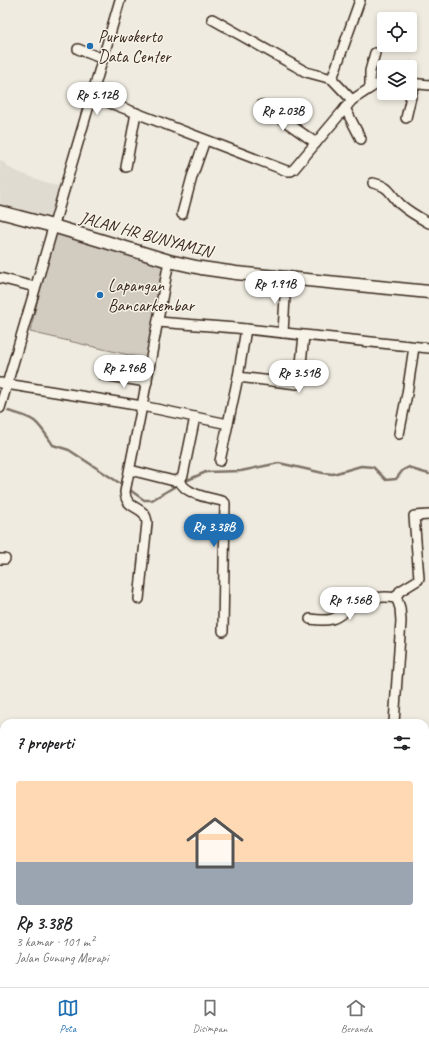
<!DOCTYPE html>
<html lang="id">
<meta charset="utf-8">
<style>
body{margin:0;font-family:Caveat,sans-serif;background:#f6f6f6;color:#202124;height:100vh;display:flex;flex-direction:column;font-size:15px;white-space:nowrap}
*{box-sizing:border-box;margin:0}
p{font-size:13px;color:#757577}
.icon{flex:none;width:22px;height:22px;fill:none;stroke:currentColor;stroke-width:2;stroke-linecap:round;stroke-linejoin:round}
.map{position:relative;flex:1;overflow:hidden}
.sheet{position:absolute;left:0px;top:719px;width:429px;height:268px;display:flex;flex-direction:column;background:#fff;border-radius:12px 12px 0 0;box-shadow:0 2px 6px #0003}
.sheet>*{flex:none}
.buttons{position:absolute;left:377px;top:12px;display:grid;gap:8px}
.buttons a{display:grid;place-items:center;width:40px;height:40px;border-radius:4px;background:#fff;box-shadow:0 2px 6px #0003;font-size:20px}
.price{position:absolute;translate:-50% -34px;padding:0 9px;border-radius:14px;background:#fff;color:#222;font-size:13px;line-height:26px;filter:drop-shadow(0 1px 2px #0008)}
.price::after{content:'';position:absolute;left:50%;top:24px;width:12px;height:9px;margin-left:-6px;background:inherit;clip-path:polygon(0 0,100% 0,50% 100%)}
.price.current{background:#1f6fb2;color:#fff}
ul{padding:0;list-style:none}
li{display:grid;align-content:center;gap:8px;height:212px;padding:0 16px}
li span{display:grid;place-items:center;height:124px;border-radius:4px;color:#555}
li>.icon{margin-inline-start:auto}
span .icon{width:72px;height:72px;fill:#fffc;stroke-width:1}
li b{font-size:17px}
h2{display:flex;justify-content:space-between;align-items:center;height:48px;padding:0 16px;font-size:17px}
.dock{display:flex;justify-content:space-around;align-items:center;height:56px;border-top:1px solid #e0e0e0;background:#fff;font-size:11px;color:#757577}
.dock a{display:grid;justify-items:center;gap:2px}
.dock .current{color:#1f6fb2}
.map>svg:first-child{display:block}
.built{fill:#e0dbd0}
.green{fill:#d1cbc0;stroke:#867a6f}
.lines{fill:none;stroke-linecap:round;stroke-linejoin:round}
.stream{stroke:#7e7266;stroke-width:2.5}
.minor-casing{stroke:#3b2a1e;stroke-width:12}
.major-casing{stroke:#3b2a1e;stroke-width:15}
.minor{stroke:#f7f3e8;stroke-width:9}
.major{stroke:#f7f3e8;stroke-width:12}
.poi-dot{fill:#1f6fb2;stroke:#f7f3e8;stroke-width:1.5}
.labels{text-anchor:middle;stroke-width:3;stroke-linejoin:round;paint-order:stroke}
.poi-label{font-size:17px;fill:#3b2a1e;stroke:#f7f3e8;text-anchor:start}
.street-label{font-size:17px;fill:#3b2a1e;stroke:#f7f3e8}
</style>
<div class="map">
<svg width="429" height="987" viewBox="0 0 429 987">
<rect width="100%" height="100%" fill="#efebe0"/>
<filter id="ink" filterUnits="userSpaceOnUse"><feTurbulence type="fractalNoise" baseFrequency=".025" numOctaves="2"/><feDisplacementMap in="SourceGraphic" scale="8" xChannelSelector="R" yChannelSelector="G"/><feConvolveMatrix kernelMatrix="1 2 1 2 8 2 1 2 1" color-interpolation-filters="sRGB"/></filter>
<g filter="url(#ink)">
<g class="built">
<polygon points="0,160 2,161 11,169 18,172 53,185 64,187 53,226 0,212"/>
<polygon points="0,823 4,825 4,983 425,983 425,941 429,941 429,987 0,987"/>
</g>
<g class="green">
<polygon points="54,231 170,258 146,359 30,332"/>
<polygon points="291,983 368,983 368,987 328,987"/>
</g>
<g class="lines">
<g class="stream">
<path d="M8,411c28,7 29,10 45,34l16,5 52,34"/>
<polyline points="183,482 206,472 241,471 279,463 323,473 333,474 361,466 373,467 386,480 396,479 403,470 409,467 415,470 429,474"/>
<polyline points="130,490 144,500 152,500 179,484"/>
<polyline points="0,876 4,874"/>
</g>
<defs>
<g id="minor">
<polyline points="212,19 306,72 332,79 352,100"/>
<polyline points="78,49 103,59"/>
<polyline points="332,79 360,0"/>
<polyline points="410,83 429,85"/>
<polyline points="370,88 370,71 375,53"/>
<polyline points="92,96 287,171 291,171 294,169 352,100 375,85 384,84"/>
<polyline points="262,105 316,143"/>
<polyline points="345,108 361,139"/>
<polyline points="406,118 414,84"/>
<polyline points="126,167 136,113"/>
<path d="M373,183c18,4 16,10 27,21 9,8 18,13 29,19"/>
<polyline points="182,214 192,177 205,140"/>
<polyline points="0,278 35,287"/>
<polyline points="158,322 236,328 429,348"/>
<polyline points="283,333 286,278"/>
<polyline points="103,375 147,382"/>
<polyline points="238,377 297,384 299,381 304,336"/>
<polyline points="0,383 142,406 228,424"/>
<polyline points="0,408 120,0"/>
<polyline points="399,434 407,394 414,347"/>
<polyline points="220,461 238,377 246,329"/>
<polyline points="130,470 174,481 181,479 183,475 195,417"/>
<path d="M179,480c7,15 28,17 43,21l3,2 -2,128"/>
<polyline points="0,559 5,559"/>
<polyline points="395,598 400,591 418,580 419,578 414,516 429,515"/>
<path d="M139,599l8,-76c-1,-19 -21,-11 -22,-31l17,-86 27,-145"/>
<path d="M310,619c7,1 15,2 22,0 7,-2 12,-7 18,-12 11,-8 32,-12 45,-9"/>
<polyline points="394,723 401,621 400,608 397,599 395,598"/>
<polyline points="425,775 429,775"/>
<polyline points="425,875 429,874"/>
</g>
<polyline id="major" points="0,212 53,226 169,261 201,268 236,273 429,292"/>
</defs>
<use href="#minor" class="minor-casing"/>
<use href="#major" class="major-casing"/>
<use href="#minor" class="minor"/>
<use href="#major" class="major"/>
</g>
</g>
<g class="poi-dot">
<circle cx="90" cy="46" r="4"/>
<circle cx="100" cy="295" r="4"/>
</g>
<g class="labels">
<g class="poi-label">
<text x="98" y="42">Purwokerto<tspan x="98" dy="20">Data Center</tspan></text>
<text x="108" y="291">Lapangan<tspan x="108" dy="20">Bancarkembar</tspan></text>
</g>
<g class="street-label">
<text transform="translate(146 234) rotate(15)" y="6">JALAN HR BUNYAMIN</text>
</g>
</g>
</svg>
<div class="buttons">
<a><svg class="icon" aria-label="locate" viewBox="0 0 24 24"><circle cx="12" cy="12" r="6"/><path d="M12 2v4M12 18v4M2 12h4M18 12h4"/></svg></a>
<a><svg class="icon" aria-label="layers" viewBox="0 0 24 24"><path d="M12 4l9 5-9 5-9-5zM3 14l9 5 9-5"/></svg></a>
</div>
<b class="price" style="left:97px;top:116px">Rp 5.12B</b>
<b class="price" style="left:283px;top:132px">Rp 2.03B</b>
<b class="price" style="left:275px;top:305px">Rp 1.91B</b>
<b class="price" style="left:124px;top:389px">Rp 2.96B</b>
<b class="price" style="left:299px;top:394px">Rp 3.51B</b>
<b class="price current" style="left:214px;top:548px">Rp 3.38B</b>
<b class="price" style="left:350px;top:621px">Rp 1.56B</b>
<section class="sheet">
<h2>7 properti<svg class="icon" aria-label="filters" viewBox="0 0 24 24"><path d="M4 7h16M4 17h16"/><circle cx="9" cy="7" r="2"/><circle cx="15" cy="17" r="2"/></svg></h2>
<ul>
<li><span style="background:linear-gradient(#ffd9b3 65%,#9aa5b1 0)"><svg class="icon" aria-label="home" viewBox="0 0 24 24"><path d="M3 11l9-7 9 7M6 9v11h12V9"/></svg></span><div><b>Rp 3.38B</b><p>3 kamar · 101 m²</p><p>Jalan Gunung Merapi</p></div></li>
</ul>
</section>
</div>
<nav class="dock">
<a class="current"><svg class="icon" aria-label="map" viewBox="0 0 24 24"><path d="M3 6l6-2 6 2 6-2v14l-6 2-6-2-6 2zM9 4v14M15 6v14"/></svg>Peta</a>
<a><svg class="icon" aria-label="saved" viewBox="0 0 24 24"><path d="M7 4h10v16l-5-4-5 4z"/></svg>Disimpan</a>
<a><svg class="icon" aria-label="home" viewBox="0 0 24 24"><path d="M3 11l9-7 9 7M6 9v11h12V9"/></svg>Beranda</a>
</nav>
